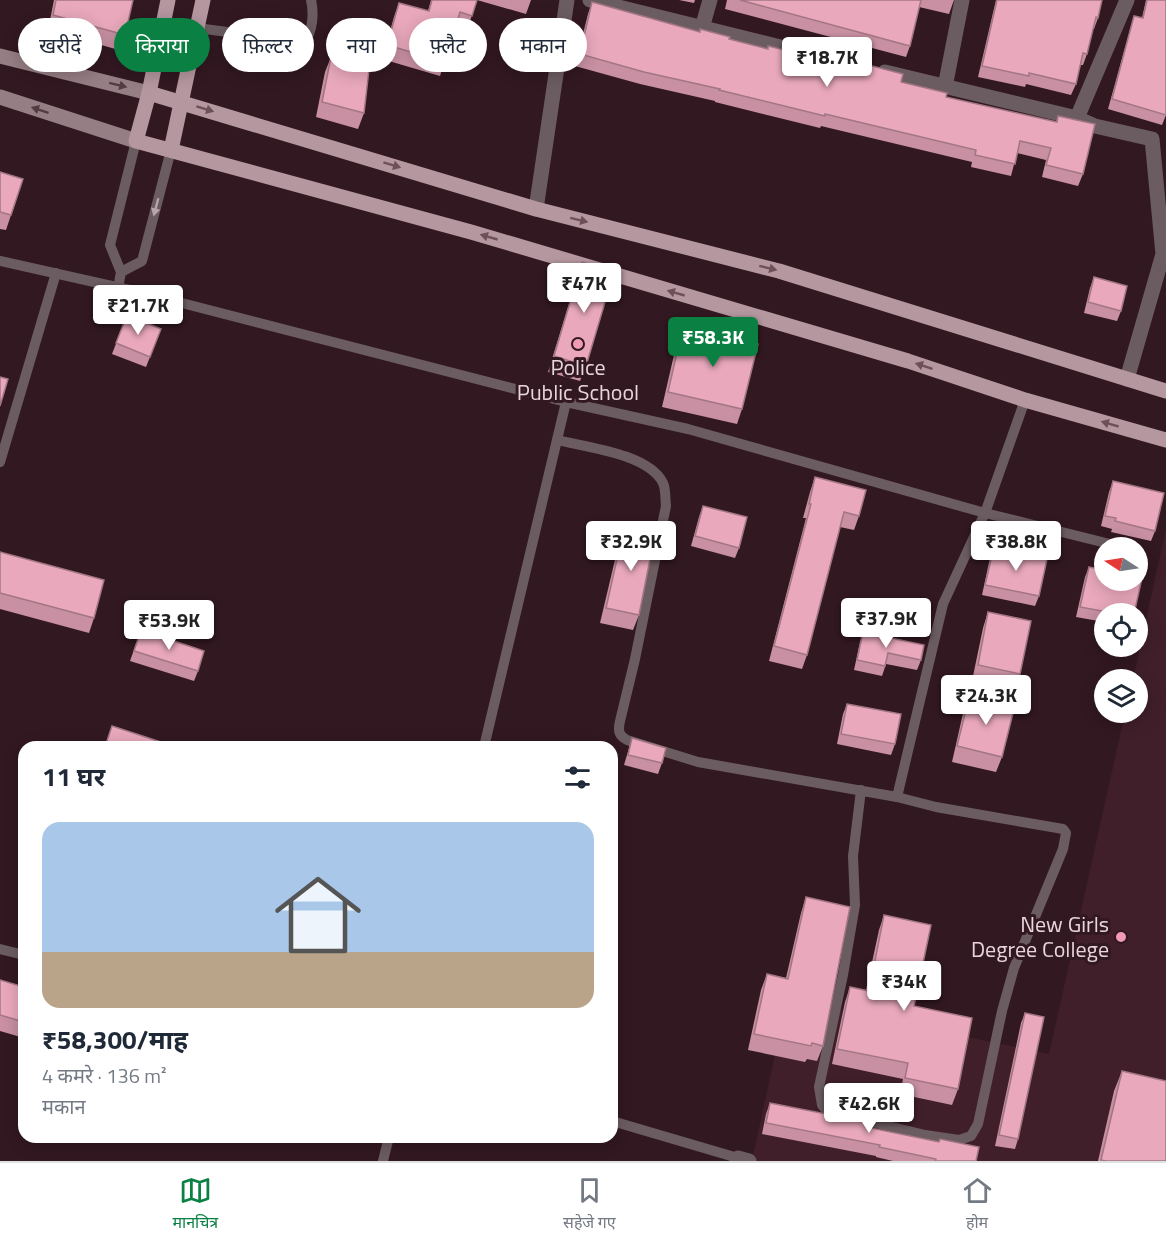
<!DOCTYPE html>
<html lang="hi">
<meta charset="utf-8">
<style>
body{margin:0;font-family:"Titillium Web","Noto Sans Devanagari",sans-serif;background:#f2f2f3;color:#1f2937;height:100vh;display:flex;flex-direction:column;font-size:22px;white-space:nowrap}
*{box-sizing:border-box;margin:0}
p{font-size:20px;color:#747a83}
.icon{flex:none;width:33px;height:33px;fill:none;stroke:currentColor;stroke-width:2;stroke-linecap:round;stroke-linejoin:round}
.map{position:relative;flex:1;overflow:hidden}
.details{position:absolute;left:18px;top:741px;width:600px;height:402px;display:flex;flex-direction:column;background:#fff;border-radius:18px;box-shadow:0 3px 15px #0003}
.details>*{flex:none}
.top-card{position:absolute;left:18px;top:18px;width:600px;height:54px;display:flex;gap:12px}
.needle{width:39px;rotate:282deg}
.buttons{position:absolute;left:1094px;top:537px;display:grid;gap:12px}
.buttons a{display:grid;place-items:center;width:54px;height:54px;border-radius:50%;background:#fff;box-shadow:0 3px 15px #0003;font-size:30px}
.price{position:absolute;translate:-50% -51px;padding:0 14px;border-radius:6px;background:#fff;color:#222;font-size:20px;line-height:39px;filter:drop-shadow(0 2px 3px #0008)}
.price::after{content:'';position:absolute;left:50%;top:36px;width:18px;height:14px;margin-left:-9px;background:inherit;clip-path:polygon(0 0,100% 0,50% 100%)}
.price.active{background:#0b8043;color:#fff}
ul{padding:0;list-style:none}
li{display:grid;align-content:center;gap:12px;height:318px;padding:0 24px}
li+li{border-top:2px solid #e0e1e3}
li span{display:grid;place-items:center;height:186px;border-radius:18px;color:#555}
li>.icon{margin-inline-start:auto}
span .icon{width:108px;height:108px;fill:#fffc;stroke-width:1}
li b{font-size:26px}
h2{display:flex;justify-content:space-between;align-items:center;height:72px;padding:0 24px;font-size:26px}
.tag{padding:0 21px;border-radius:27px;background:#fff;box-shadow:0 3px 15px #0003;font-size:21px;line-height:54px}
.tag.active{background:#0b8043;color:#fff}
.tab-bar{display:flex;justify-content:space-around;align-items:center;height:84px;border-top:2px solid #e0e1e3;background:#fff;font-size:16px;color:#747a83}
.tab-bar a{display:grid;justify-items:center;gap:3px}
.tab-bar .active{color:#0b8043}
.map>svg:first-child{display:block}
.built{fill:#401f2a}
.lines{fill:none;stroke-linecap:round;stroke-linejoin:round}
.service{stroke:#6b5c61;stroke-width:10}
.minor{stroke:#6b5c61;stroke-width:15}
.secondary{stroke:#957e84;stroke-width:15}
.primary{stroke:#b597a0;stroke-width:15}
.wall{fill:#c890a2}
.building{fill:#e9a8bc;stroke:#a37684;stroke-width:1.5}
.oneway{fill:#553c44}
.oneway2{fill:#6d515a}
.oneway3{fill:#b7a5aa}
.poi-dot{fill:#f09ab6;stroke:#321821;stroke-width:2}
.labels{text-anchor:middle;stroke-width:6;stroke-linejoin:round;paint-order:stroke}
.poi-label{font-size:22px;fill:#e9d6db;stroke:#321821}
</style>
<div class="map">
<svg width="1166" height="1161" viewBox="0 0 1166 1161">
<rect width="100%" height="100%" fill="#321821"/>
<polygon class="built" points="1166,529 1166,1161 752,1161 787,999 1049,1054 1125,713 1137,712 1137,680 1133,679"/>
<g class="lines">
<g class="service">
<path d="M197,28l107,14c9,-10 10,-29 7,-42"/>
<polyline points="0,261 143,293 566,402 688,429 985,513 1114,545"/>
<polyline points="121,272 142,261 171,150"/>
<polyline points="118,288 121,272 110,245 136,141"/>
<path d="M557,440c29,7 92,14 106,43 3,6 2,16 3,23l-31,153 -15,62c-2,9 -2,14 7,19l71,22 199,35 39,10 127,22 3,4 -3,16 -49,119 -12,43 -24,113 -7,12 -12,4 -34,-5 -98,-24 -5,-6 -3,-18 24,-112 12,-70 -2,-49 8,-66"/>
<polyline points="0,462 56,273"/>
<polyline points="484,747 566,402"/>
<polyline points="897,797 943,604 985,513 1025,400"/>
<polyline points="0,949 24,955"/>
<polyline points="612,1121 738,1158"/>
<polyline points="383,1161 389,1137"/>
</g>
<g class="minor">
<polyline points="590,0 858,66"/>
<polyline points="702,28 710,0"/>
<polyline points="885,72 1077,118 1095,126 1152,139 1163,254 1127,379"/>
<polyline points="945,87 962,0"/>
<polyline points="1077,118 1127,0"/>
<polyline points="536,209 567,0"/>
<polyline points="737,1161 738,1158 749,1161"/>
</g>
<g class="secondary">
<polyline points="0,56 149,93"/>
<polyline points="0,97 136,141"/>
</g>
<g class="primary">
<polyline points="168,0 149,93 136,141 471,232 908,361 1025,400 1166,440"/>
<polyline points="149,93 536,209 779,271 1166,391"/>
<polyline points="171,150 203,0"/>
</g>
</g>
<g class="wall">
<polygon points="54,0 133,0 125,35 119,50 48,30"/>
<polygon points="431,0 531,0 526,14 477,0 467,30 455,26 440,76 382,59 394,17 399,3 428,11"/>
<polygon points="679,0 695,0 694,3"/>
<polygon points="727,0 954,0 949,14 919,7 910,46 906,57 725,9"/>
<polygon points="996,0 1102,0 1098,18 1094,29 1093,29 1087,54 1083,65 1080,65 1076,84 1071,95 1026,84 1025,87 978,77"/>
<polygon points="1146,0 1166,0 1166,115 1162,125 1108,109 1131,26 1134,16 1142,18"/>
<polygon points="592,2 700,32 838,66 841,58 901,82 946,97 1056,122 1058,116 1083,174 1078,186 1042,177 1046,160 1017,153 1011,176 971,167 972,162 821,126 820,128 715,102 715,101 640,84 575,66 588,14"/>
<polygon points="331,57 364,113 358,129 316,117 325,72"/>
<polygon points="0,172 11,215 6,230 0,229"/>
<polygon points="582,262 586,366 580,381 548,372 577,278"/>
<polygon points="1094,277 1121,311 1117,321 1084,313 1090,288"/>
<polygon points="127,315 161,329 146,367 112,354"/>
<polygon points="683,326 742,409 737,424 662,407 677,342"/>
<polygon points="815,477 859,516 854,530 840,527 807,655 802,669 769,661 806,518 803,518 810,492"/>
<polygon points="1113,481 1155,531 1151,541 1111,532 1112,529 1101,526 1109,492"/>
<polygon points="703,506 739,548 735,558 691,546 699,517"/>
<polygon points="624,528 639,615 633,630 600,623 619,543"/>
<polygon points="994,547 1039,596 1035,606 982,595 990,558"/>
<polygon points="0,552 94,618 89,633 0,609"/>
<polygon points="1089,567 1134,614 1104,614 1104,622 1076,617 1085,577"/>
<polygon points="988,612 1020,674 1015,689 972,681 983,628"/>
<polygon points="141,630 198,671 194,681 130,661"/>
<polygon points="863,632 921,660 917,670 886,664 882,676 854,670 860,642"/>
<polygon points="970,694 1002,757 996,772 952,762 964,709"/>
<polygon points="847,704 895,744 891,755 837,744 843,714"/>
<polygon points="632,738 662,763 658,774 624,765"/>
<polygon points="806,897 823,1046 817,1061 807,1059 805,1062 748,1050 761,990 767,974 786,978 801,913"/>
<polygon points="884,915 914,1006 958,1089 952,1105 900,1094 903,1079 832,1064 845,1002 850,987 866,990 879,930"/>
<polygon points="0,980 24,987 24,1038 0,1031"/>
<polygon points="1025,1013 1018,1139 1015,1149 995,1146 1021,1023"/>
<polygon points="1122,1071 1166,1161 1098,1161 1114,1091"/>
<polygon points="770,1103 866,1127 976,1161 893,1161 876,1157 876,1156 762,1134 766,1114"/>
</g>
<g class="building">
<polygon points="56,0 133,0 125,35 53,15"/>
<polygon points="432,0 477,0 472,16 460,12 445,62 387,45 399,3 429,11"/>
<polygon points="740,0 921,0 910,46"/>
<polygon points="997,0 1102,0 1098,18 1096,17 1087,54 1083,53 1076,84 1029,73 1029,76 982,66"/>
<polygon points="1147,0 1166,0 1166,115 1112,99 1134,16 1143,18"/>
<polygon points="592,2 700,32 700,29 730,37 729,39 768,49 768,46 801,54 800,57 839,67 841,58 903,74 901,82 947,93 946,97 1057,122 1058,116 1095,124 1083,174 1046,165 1051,148 1020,141 1015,164 975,155 976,150 825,114 825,116 719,90 720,89 644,72 580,54"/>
<polygon points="331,57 370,61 364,113 322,102"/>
<polygon points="0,172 23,179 11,215 0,212"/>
<polygon points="582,262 614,272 586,366 554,356"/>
<polygon points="1094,277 1127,286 1121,311 1088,302"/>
<polygon points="127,315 161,329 150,357 116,343"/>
<polygon points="683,326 758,344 742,409 668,392"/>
<polygon points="0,377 8,379 0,406"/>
<polygon points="815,477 866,490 859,516 844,512 807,655 774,646 811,504 809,504"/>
<polygon points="1113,481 1164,493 1155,531 1115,521 1116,518 1105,516"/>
<polygon points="703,506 747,517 739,548 695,536"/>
<polygon points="624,528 655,534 639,615 606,608"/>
<polygon points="994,547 1047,559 1039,596 985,585"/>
<polygon points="0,552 104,580 94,618 0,593"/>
<polygon points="1089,567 1104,570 1104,580 1137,580 1137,577 1142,578 1134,614 1118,614 1080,607"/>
<polygon points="988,612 1031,621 1020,674 978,665"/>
<polygon points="141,630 204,651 198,671 134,651"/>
<polygon points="863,632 924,645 921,660 888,653 885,666 857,660"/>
<polygon points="970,694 1015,705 1002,757 957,746"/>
<polygon points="847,704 901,714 895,744 841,734"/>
<polygon points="112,726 176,747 105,747"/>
<polygon points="632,738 666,748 662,763 628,755"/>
<polygon points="806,897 850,907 823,1046 812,1043 811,1046 754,1034 767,974 788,979"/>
<polygon points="884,915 931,925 914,1006 972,1018 958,1089 905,1078 908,1063 837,1049 850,987 869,991"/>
<polygon points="0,980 24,987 24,1022 0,1015"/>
<polygon points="1025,1013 1044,1017 1018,1139 999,1135"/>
<polygon points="1122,1071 1166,1081 1166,1161 1106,1161 1101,1160"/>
<polygon points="770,1103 867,1122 866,1127 939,1142 940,1139 979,1147 976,1161 935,1161 936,1159 879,1147 880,1145 766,1123"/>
</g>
<defs><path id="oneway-solid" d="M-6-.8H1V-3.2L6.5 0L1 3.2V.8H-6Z" transform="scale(1.5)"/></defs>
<g class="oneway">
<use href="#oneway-solid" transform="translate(118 85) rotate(14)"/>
<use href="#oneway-solid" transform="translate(40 110) rotate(-162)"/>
</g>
<g class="oneway2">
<use href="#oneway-solid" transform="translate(205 109) rotate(17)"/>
<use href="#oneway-solid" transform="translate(392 165) rotate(17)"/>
<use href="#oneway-solid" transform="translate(579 220) rotate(14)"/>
<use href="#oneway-solid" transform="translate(489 237) rotate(-164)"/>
<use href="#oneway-solid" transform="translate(768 268) rotate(14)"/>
<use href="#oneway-solid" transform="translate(676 293) rotate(-164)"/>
<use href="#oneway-solid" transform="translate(924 366) rotate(-162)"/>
<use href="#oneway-solid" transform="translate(1110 424) rotate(-164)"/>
</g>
<use class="oneway3" href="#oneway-solid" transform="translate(156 207) rotate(105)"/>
<g class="poi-dot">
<circle cx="578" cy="344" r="6"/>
<circle cx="1121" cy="937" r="6"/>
</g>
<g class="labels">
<g class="poi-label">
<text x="578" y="375">Police<tspan x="578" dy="25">Public School</tspan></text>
<text x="1109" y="932" text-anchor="end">New Girls<tspan x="1109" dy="25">Degree College</tspan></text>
</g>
</g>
</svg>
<div class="buttons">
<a><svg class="needle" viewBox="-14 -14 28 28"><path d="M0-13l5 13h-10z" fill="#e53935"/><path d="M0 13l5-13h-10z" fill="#747a83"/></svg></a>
<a><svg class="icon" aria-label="locate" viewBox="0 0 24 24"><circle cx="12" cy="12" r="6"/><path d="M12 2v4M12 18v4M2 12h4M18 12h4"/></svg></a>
<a><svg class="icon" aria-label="layers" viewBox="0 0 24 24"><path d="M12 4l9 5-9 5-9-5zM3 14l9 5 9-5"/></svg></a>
</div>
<b class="price" style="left:827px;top:88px">₹18.7K</b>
<b class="price" style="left:584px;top:314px">₹47K</b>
<b class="price" style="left:138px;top:336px">₹21.7K</b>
<b class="price active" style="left:713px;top:368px">₹58.3K</b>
<b class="price" style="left:631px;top:572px">₹32.9K</b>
<b class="price" style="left:1016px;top:572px">₹38.8K</b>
<b class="price" style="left:886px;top:649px">₹37.9K</b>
<b class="price" style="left:169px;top:651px">₹53.9K</b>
<b class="price" style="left:986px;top:726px">₹24.3K</b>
<b class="price" style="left:904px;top:1012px">₹34K</b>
<b class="price" style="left:869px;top:1134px">₹42.6K</b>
<div class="top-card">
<a class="tag">खरीदें</a>
<a class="tag active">किराया</a>
<a class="tag">फ़िल्टर</a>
<a class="tag">नया</a>
<a class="tag">फ़्लैट</a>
<a class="tag">मकान</a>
</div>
<section class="details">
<h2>11 घर<svg class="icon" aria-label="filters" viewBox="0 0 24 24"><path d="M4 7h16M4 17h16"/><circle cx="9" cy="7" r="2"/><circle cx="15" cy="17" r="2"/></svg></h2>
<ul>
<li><span style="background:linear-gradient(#a9c7e8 70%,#b9a48a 0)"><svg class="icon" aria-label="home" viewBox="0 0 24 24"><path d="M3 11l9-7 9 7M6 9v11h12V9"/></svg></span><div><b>₹58,300/माह</b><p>4 कमरे · 136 m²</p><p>मकान</p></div></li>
</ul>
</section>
</div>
<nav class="tab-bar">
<a class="active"><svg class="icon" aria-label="map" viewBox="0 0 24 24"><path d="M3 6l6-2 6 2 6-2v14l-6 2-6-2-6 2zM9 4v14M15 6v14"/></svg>मानचित्र</a>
<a><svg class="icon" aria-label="saved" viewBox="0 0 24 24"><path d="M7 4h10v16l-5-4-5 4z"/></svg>सहेजे गए</a>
<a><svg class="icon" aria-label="home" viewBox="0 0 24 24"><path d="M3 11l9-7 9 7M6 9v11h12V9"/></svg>होम</a>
</nav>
